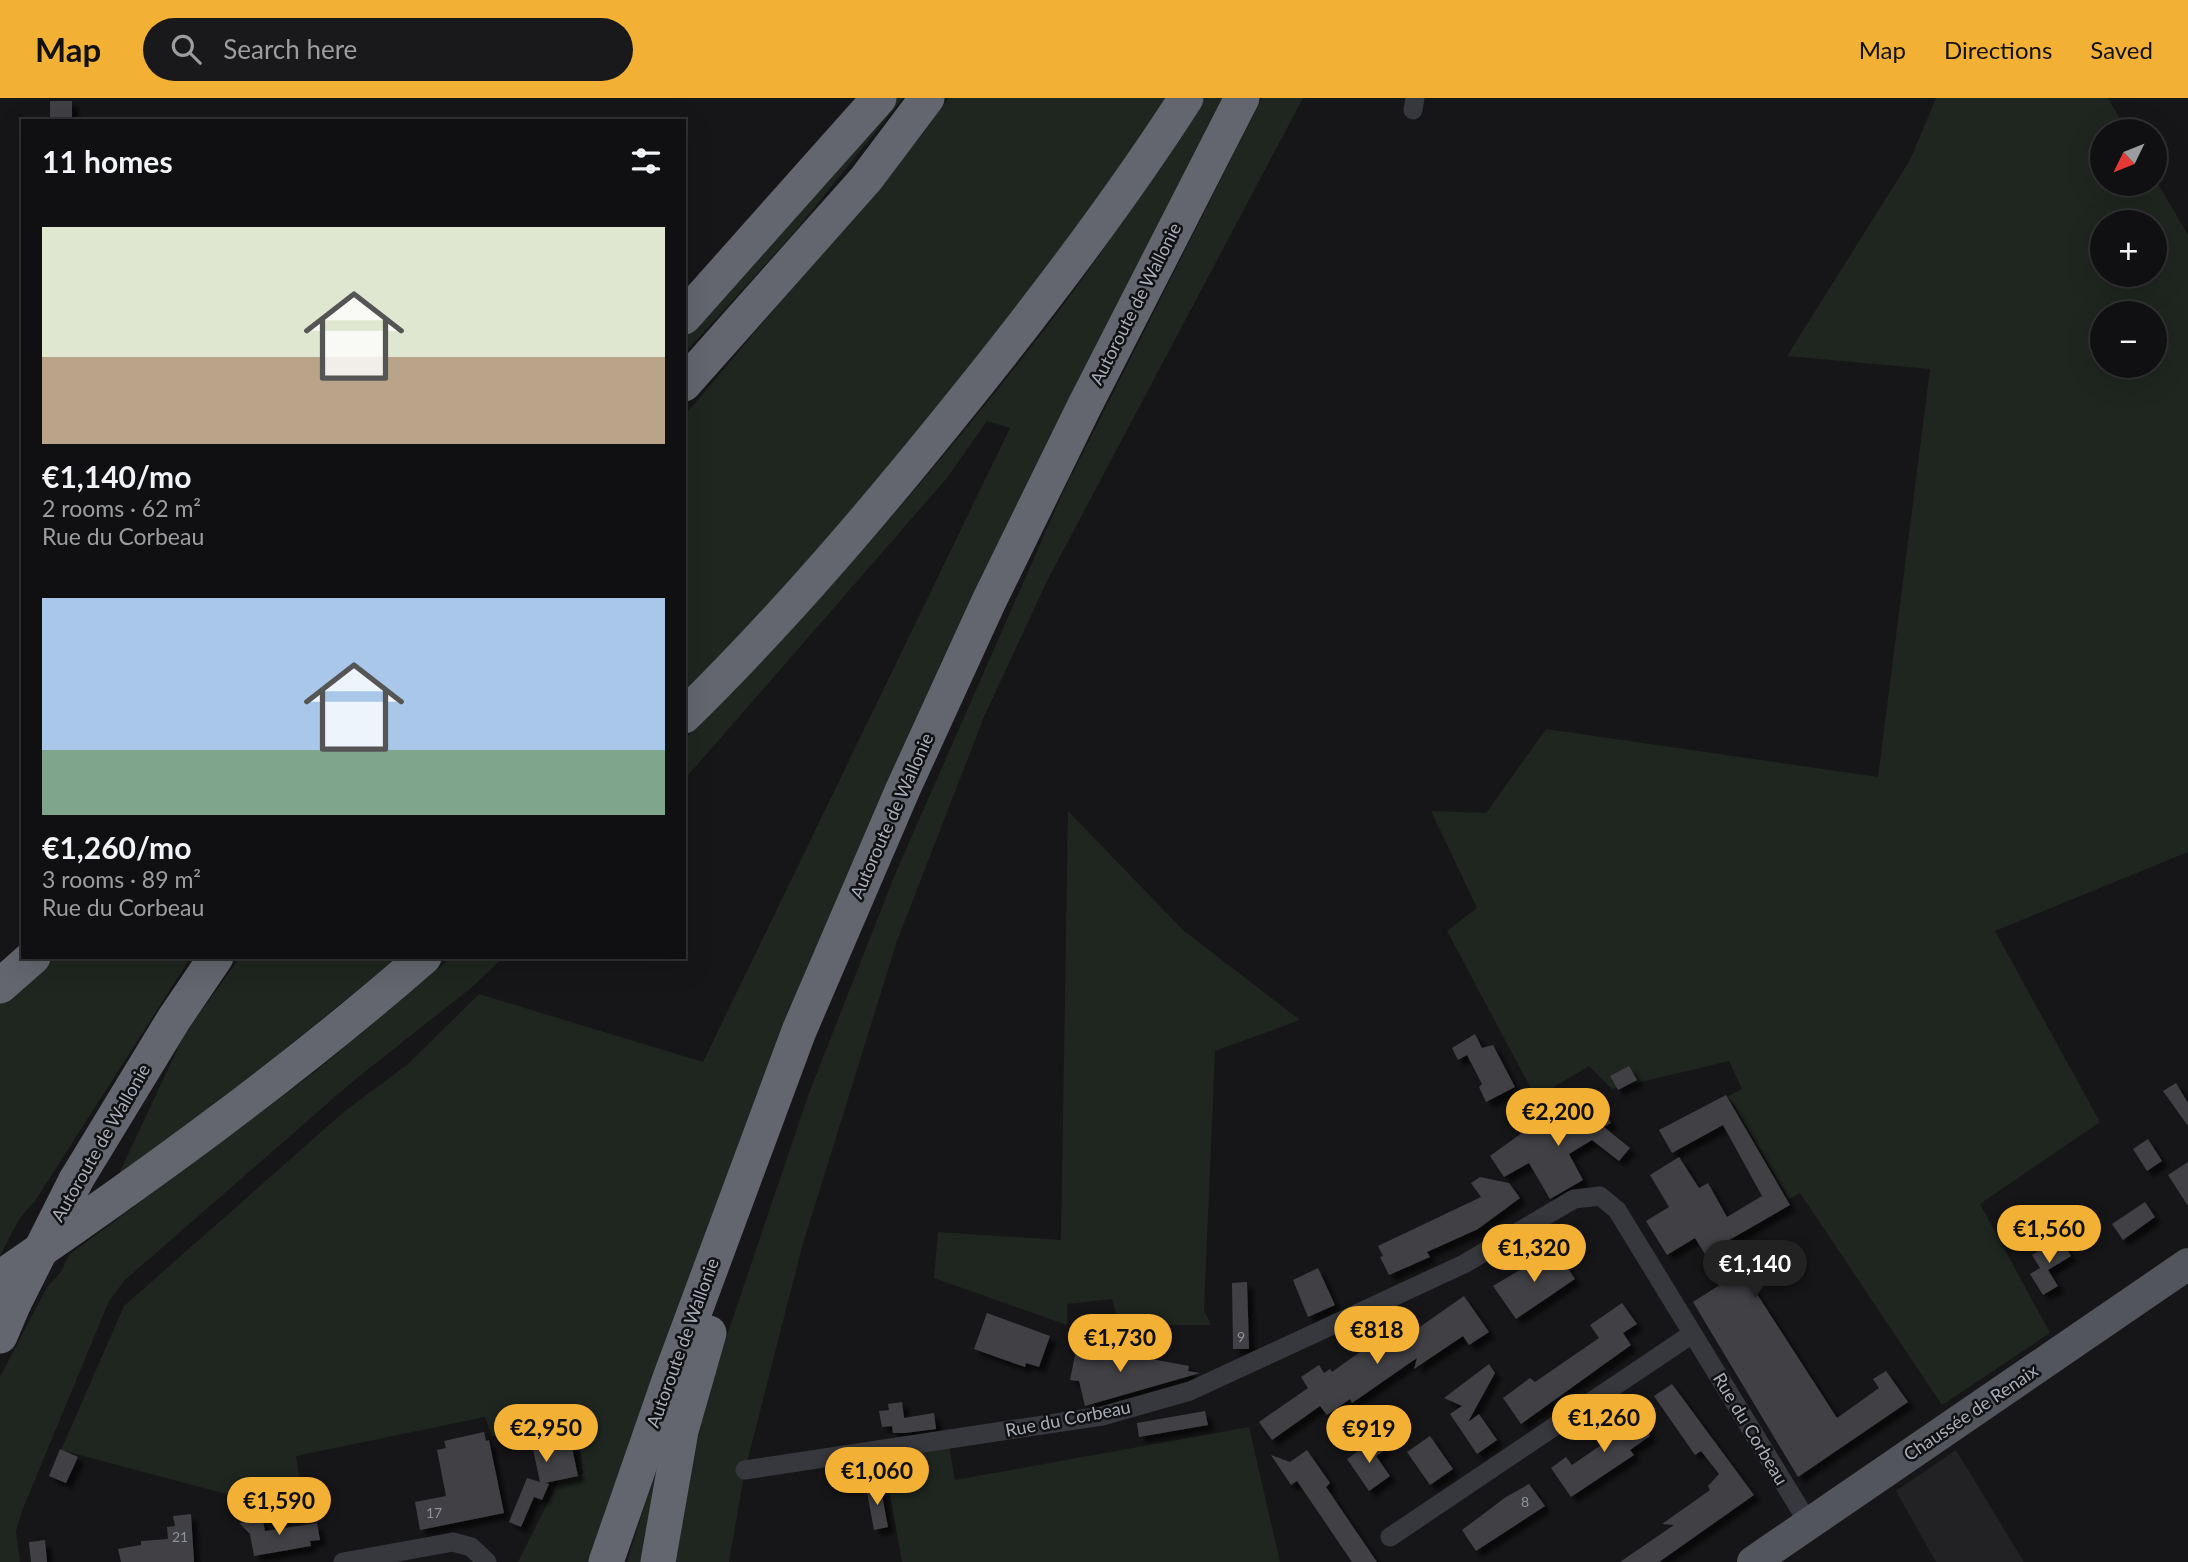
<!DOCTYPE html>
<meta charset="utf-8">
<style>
body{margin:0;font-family:Lato,sans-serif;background:#19191b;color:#f1f3f6;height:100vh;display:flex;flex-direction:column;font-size:26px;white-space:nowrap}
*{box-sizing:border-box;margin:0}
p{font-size:23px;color:#9c9d9f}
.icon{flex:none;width:38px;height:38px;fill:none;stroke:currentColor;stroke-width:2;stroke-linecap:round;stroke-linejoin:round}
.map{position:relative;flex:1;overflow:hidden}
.panel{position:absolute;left:21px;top:21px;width:665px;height:840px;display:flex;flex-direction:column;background:#101012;border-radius:0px;box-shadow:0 7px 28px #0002,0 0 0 2px #303032}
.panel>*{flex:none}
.needle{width:46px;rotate:227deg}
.controls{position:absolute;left:2090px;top:21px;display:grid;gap:14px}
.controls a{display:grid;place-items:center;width:77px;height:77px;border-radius:50%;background:#101012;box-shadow:0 7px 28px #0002,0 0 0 2px #303032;font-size:35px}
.price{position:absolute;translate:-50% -60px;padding:0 16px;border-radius:24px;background:#f2b134;color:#111;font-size:23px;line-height:46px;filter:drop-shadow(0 2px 4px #0008)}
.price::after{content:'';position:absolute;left:50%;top:42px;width:21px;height:16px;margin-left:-10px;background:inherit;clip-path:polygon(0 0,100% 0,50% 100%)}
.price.active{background:#222;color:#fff}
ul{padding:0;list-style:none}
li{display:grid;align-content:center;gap:14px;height:371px;padding:0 21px}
li span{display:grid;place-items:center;height:217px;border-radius:0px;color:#555}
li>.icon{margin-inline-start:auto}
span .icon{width:126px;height:126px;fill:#fffc;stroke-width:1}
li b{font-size:30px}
h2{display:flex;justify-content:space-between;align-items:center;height:84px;padding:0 21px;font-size:30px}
header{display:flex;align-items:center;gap:42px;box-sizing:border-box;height:98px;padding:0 35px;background:#f2b134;color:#111}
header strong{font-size:33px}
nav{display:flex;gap:38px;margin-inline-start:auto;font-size:24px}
.search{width:490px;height:63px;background:#19191b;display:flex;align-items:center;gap:18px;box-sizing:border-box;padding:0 24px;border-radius:38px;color:#9c9d9f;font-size:26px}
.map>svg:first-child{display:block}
.built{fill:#222225}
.green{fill:#1e261f;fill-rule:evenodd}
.building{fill:#404145;filter:url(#shadow)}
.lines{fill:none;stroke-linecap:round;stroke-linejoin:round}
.street{stroke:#37383d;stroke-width:19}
.primary{stroke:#53555c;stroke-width:32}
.highway{stroke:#63666e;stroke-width:35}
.highway-bridge{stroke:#63666e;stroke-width:35}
.labels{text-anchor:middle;stroke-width:5;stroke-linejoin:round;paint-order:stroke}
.number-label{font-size:14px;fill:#8e929b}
.street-label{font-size:18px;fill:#a8adb8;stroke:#111113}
</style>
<header>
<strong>Map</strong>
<div class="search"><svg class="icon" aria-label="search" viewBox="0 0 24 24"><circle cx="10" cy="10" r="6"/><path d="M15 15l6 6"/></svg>Search here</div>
<nav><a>Map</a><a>Directions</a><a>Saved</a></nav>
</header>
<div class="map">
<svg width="2188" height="1464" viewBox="0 0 2188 1464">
<defs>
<filter id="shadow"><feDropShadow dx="6" dy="6" stdDeviation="2" flood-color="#0009"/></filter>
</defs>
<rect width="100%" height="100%" fill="#161618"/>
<polygon class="built" points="1956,1352 2024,1464 1936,1464 1896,1393"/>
<g class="green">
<polygon points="891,0 903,0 793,136 684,256 684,235"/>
<polygon points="949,0 1170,0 976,270 781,498 684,595 684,318 921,38"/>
<path d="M1205,0h24l-181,347 -458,1117h-72l42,-84 23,-4 -7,-65 -48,11 -1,10 -35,6 -7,-19 -189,39 9,59 -244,-65 63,-144 222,-196 61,-45 72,-71 224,68 307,-634 -23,-7 -40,57 -263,302v-40c129,-128 249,-267 361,-411 57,-74 108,-153 160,-231z"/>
<polygon points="1262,0 1303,0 1047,483 984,619 897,843 802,1149 745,1372 729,1464 674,1464 688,1377 717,1267 809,995 896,774 1064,392"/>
<path d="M1936,0h172l19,33h-25v53h52v-7l34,58v617l-193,79 105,191 -120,82 70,129 -108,72 -142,-212 -11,6 -61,-103 14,-7 -13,-28 -117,28 -23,-23 -53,32 -89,-167 30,-23 -46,-97 55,2 60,-84 332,48 52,-408 -143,-13 123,-196zM2102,124h52v53h-52zM2102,215h52v53h-52z"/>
<polygon points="1068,713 1183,832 1300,922 1215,953 1204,1212 1211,1227 1119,1227 1112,1201 1067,1206 1067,1227 934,1180 938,1134 1061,1142"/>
<polygon points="53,859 191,859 35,1103 19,1121 0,1158 0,906"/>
<polygon points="240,859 398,859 193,1026 117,1080 184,937"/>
<polygon points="452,859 504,859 471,890 352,984 125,1182 109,1203 22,1413 16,1433 20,1464 0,1464 0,1279 47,1189 61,1174 69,1157 316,973"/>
<polygon points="1249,1329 1280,1464 902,1464 882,1352 948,1342 955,1382"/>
<polygon points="655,1375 658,1377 647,1464 627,1464"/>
</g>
<g class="building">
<polygon points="50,3 72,3 72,22 50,23"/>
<polygon points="1475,936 1482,950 1493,947 1515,989 1486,1004 1479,989 1482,986 1467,957 1458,962 1452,950"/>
<polygon points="1629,968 1637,982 1618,992 1610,978"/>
<polygon points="2176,985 2188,1005 2188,1028 2163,993"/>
<polygon points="1726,997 1790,1107 1724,1145 1837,1320 1879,1290 1873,1281 1886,1273 1908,1304 1798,1379 1693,1204 1723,1185 1695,1140 1667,1157 1646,1123 1669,1109 1650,1077 1679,1059 1699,1090 1708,1085 1727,1119 1762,1098 1723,1027 1672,1055 1659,1032"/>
<polygon points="1591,1003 1596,1010 1600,1007 1611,1025 1604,1029 1630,1050 1619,1063 1592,1042 1569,1056 1583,1082 1550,1101 1529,1065 1504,1079 1490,1058 1526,1032 1524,1029 1546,1017 1551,1028"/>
<polygon points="2148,1041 2162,1063 2147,1073 2133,1051"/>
<polygon points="2188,1064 2188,1108 2168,1077"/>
<polygon points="1480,1079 1509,1085 1520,1100 1478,1131 1427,1154 1430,1159 1389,1177 1380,1159 1383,1158 1378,1148 1481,1099 1471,1085"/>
<polygon points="2145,1104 2155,1119 2123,1142 2112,1126"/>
<polygon points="2060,1140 2071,1158 2048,1172 2058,1188 2043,1197 2030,1176 2040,1170 2032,1157"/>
<polygon points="1555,1151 1575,1181 1516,1221 1493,1188"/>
<polygon points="1318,1170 1335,1207 1308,1219 1293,1182"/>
<polygon points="1247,1184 1249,1251 1233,1251 1232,1185"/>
<polygon points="1464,1198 1489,1234 1469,1247 1463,1238 1414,1271 1417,1260 1352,1305 1350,1301 1327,1317 1320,1308 1272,1342 1259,1324 1308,1290 1301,1279 1319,1267 1324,1275 1330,1271 1332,1274 1371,1246 1375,1252 1403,1232 1407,1238"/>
<polygon points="1622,1205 1637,1226 1623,1235 1631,1247 1521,1326 1503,1300 1530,1280 1535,1284 1599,1240 1590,1227"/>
<polygon points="987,1215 1050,1238 1039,1269 1026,1265 1025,1269 974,1251"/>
<polygon points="1077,1247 1189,1268 1188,1273 1200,1275 1085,1308 1079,1283 1070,1282"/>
<polygon points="1489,1266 1495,1275 1468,1324 1479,1316 1497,1342 1477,1356 1450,1316 1462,1308 1444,1300"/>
<polygon points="1672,1286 1754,1397 1659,1464 1620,1464 1674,1427 1662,1426 1710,1392 1708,1388 1719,1376 1701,1353 1695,1357 1654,1298"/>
<polygon points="902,1304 904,1320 934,1315 936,1331 905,1335 893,1335 892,1328 882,1329 879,1313 889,1312 888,1306"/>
<polygon points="1638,1309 1650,1338 1630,1352 1634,1357 1571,1399 1551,1370 1566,1359 1572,1367 1604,1345 1598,1336"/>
<polygon points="1205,1313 1208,1327 1139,1339 1137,1325"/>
<polygon points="566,1321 578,1378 545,1385 549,1386 542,1402 534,1399 521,1429 509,1424 527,1380 540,1384 528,1328"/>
<polygon points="484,1334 486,1343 489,1342 504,1415 420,1432 415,1404 446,1398 437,1352 446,1350 444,1343"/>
<polygon points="1430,1338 1453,1371 1430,1387 1407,1354"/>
<polygon points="1376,1340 1385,1352 1376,1358 1390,1378 1369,1393 1347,1361"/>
<polygon points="60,1351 78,1359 66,1385 49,1378"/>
<polygon points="1307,1352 1330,1385 1326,1389 1377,1464 1352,1464 1297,1383 1291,1387 1271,1357 1290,1364"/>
<polygon points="880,1386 888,1429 874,1432 866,1389"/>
<polygon points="1529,1386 1545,1408 1476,1453 1462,1432 1506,1399"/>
<polygon points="191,1416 194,1464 121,1464 118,1451 141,1447 141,1443 168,1441 167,1429 175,1428 173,1418"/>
<polygon points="262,1417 265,1433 317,1425 320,1442 310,1443 311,1448 254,1458 250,1436 239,1425 246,1424 246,1419"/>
<polygon points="45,1442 47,1464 31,1464 29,1444"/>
</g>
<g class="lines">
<g class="street">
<polyline points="1413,12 1415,0"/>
<polyline points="745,1372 1102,1318 1190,1293 1464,1166 1574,1101 1600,1098 1617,1112 1809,1426"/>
<polyline points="1390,1439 1692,1236"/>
<polyline points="343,1464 453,1444 471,1449 487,1464"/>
</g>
<polyline class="primary" points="1753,1464 2188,1166"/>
<g class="highway">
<polyline points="684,219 879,0"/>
<polyline points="684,286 866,81 927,0"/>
<path d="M684,618c103,-101 196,-211 285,-322 77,-96 151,-193 217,-296"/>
<polyline points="0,888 33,859"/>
<polyline points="76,1082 174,921 216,859"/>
<path d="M0,1180c146,-100 290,-204 424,-321"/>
<polyline points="0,1238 14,1205"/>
<polyline points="606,1464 670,1280 799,933 903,691 989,503 1084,309 1242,0"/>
<polyline points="658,1464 681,1333 709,1235"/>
</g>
<polyline class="highway-bridge" points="14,1205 76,1082"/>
</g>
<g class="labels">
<g class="number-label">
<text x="1241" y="1244">9</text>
<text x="1525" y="1409">8</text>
<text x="434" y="1420">17</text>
<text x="180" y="1444">21</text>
</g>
<g class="street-label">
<text transform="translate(1136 206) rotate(-63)" y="6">Autoroute de Wallonie</text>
<text transform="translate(892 718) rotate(-66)" y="6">Autoroute de Wallonie</text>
<text transform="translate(101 1045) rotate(-60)" y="6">Autoroute de Wallonie</text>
<text transform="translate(683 1245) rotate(-70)" y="6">Autoroute de Wallonie</text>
<text transform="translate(1971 1315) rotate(-34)" y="6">Chaussée de Renaix</text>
<text transform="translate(1068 1321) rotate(-11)" y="6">Rue du Corbeau</text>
<text transform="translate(1750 1331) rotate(59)" y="6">Rue du Corbeau</text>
</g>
</g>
</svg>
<div class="controls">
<a><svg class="needle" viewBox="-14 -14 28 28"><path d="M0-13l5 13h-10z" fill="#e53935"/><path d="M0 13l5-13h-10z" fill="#9c9d9f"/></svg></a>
<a>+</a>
<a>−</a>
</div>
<b class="price" style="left:1558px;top:1050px">€2,200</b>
<b class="price" style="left:2049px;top:1167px">€1,560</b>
<b class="price" style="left:1534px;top:1186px">€1,320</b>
<b class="price active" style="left:1755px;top:1202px">€1,140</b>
<b class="price" style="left:1377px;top:1268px">€818</b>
<b class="price" style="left:1120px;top:1276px">€1,730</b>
<b class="price" style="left:1604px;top:1356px">€1,260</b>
<b class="price" style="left:546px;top:1366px">€2,950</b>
<b class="price" style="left:1369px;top:1367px">€919</b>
<b class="price" style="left:877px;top:1409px">€1,060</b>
<b class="price" style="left:279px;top:1439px">€1,590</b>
<section class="panel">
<h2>11 homes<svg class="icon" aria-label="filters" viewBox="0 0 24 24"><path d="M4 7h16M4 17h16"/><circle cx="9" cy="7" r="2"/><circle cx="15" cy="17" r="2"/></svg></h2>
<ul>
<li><span style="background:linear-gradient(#dfe7d0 60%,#b9a48a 0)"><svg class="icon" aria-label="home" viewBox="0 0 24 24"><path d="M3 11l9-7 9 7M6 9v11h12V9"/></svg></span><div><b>€1,140/mo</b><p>2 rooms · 62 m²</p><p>Rue du Corbeau</p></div></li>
<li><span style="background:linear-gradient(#a9c7e8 70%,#7fa58c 0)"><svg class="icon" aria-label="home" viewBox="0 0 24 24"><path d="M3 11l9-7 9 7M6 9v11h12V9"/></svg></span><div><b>€1,260/mo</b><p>3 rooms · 89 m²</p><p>Rue du Corbeau</p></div></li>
</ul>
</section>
</div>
